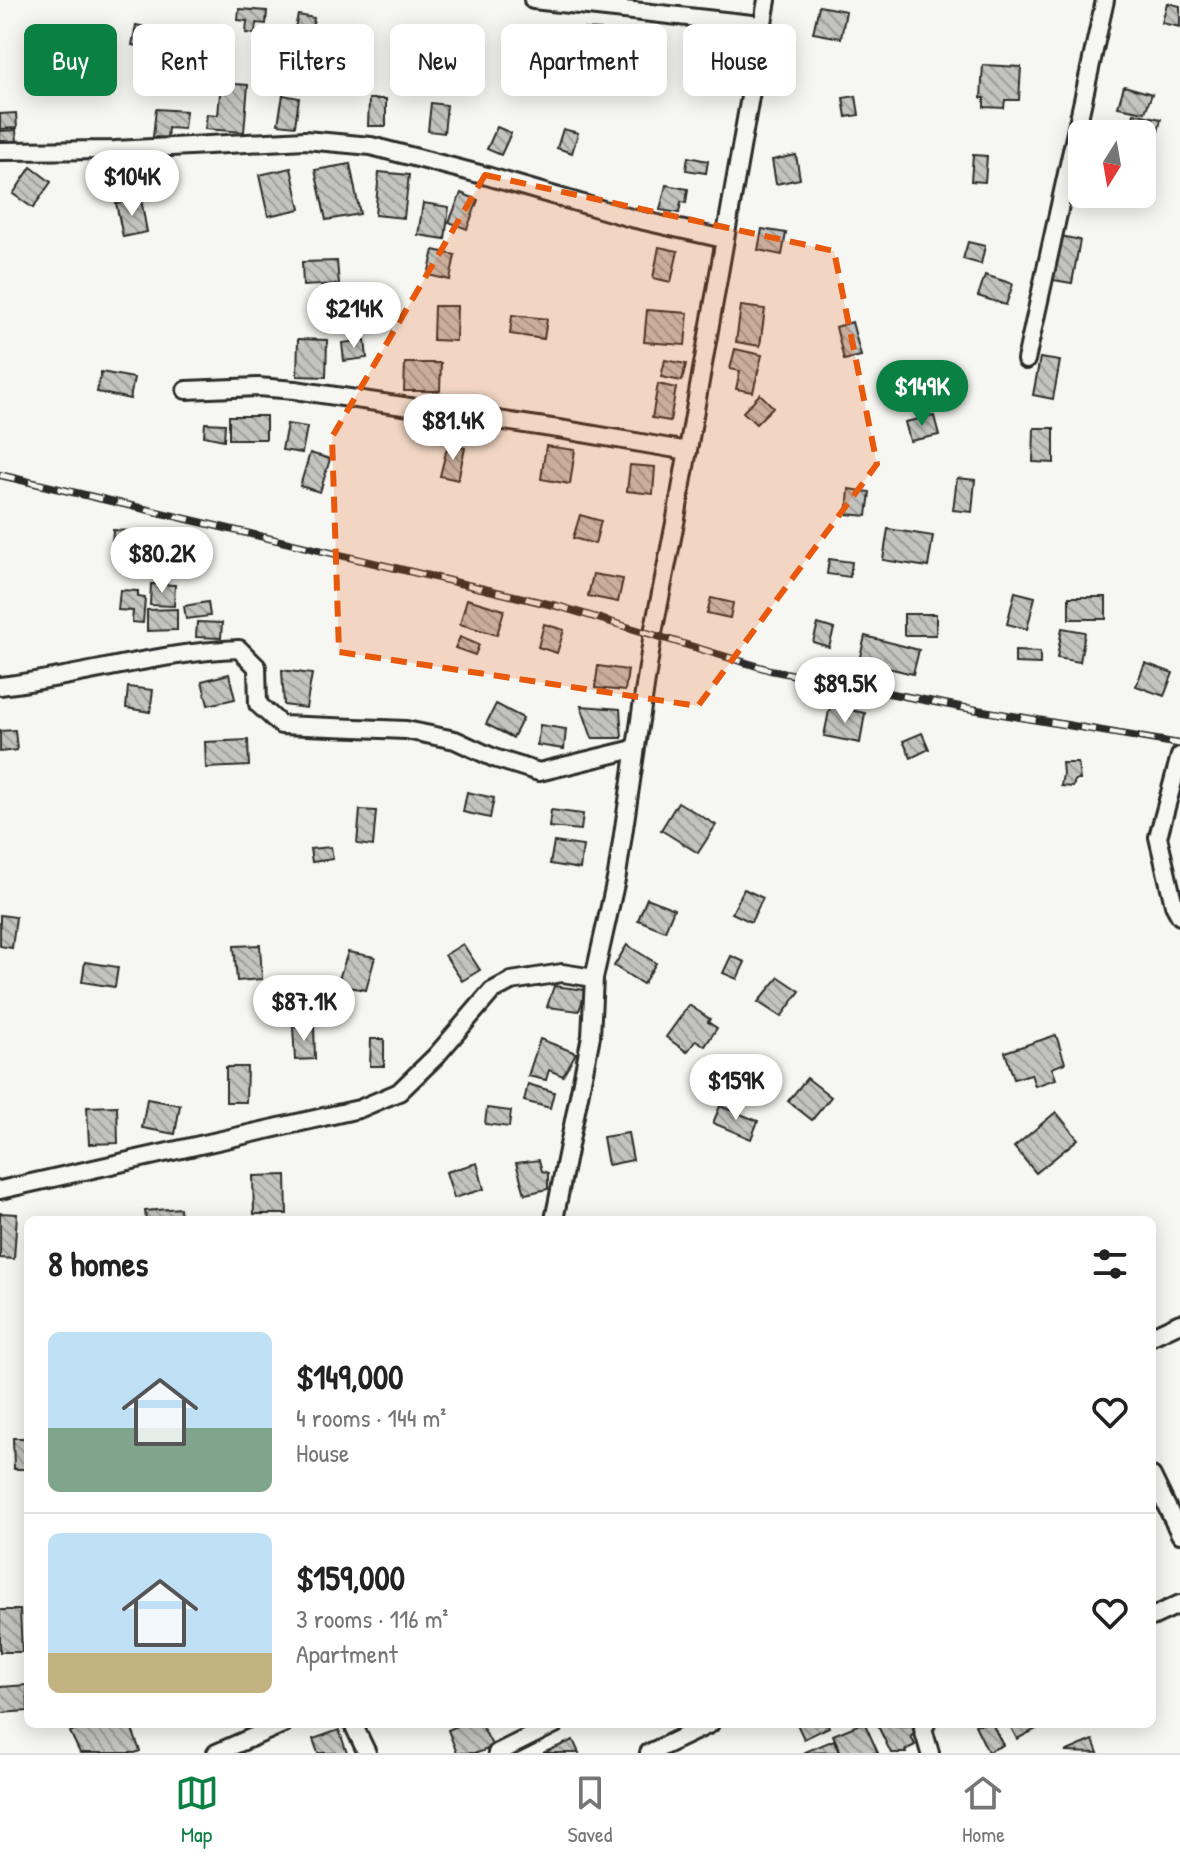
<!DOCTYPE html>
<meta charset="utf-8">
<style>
body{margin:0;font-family:"Patrick Hand",sans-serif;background:#f2f2f2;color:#222;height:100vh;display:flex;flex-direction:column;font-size:30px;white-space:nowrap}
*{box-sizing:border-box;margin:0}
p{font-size:26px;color:#767676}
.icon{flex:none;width:44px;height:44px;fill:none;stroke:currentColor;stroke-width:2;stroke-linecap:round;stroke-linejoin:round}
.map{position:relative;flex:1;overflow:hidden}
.sheet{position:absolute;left:24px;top:1216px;width:1132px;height:512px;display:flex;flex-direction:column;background:#fff;border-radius:12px;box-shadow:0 4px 20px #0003}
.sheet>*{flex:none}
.hud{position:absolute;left:24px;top:24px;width:1132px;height:72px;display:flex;gap:16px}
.needle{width:52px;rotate:191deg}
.buttons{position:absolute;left:1068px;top:120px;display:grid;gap:16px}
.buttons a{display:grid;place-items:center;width:88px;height:88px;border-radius:12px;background:#fff;box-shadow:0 4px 20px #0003;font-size:40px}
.price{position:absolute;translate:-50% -68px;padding:0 18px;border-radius:28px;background:#fff;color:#222;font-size:26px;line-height:52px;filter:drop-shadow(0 2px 4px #0008)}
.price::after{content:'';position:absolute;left:50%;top:48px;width:24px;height:18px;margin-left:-12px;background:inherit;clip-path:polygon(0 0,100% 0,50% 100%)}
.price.selected{background:#0b8043;color:#fff}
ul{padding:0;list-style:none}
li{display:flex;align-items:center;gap:24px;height:200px;padding:0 24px}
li+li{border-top:2px solid #e0e0e0}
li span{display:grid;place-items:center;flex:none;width:224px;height:160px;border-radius:12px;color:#555}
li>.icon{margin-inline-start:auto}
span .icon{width:96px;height:96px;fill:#fffc;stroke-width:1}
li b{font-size:34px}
h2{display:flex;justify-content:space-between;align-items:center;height:96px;padding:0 24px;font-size:34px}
.pill{padding:0 28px;border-radius:12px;background:#fff;box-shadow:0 4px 20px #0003;font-size:28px;line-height:72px}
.pill.selected{background:#0b8043;color:#fff}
.tab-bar{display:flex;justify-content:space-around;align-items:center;height:112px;border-top:2px solid #e0e0e0;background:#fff;font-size:22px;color:#767676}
.tab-bar a{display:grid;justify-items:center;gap:4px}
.tab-bar .selected{color:#0b8043}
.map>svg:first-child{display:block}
.building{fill:url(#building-back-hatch);stroke:#2b2b2b;stroke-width:2}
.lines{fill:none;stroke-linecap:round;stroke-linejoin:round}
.street-casing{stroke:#2b2b2b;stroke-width:22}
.street{stroke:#f6f6f2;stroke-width:16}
.rail-casing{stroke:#2b2b2b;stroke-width:8}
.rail{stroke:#f6f6f2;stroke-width:5;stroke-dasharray:15;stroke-linecap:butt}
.marked{fill:#e8590c;fill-opacity:0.2;stroke:#e8590c;stroke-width:6;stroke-dasharray:16 10;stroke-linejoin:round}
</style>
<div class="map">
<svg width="1180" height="1753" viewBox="0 0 1180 1753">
<defs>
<pattern id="building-back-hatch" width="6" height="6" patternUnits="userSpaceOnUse" patternTransform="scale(2)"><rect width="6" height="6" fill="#c3c3c0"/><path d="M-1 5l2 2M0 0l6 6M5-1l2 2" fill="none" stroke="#9f9f9c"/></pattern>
</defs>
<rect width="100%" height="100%" fill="#f6f6f2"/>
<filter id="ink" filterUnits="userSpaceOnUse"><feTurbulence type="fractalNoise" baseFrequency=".0125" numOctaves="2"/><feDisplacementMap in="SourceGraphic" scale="16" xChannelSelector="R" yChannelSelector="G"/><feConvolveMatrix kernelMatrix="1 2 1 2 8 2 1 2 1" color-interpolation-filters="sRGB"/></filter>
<g filter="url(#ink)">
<g class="building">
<polygon points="1167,3 1180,6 1180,27 1162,23"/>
<polygon points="819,6 846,11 841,38 813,33"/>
<polygon points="239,9 267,11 266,24 256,23 255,34 246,33 247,21 238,20"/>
<polygon points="298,15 314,18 308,48 291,44"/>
<polygon points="136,25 156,29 152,49 132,45"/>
<polygon points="579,29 601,30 599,53 577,51"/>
<polygon points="199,31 223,32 222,54 198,52"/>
<polygon points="538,36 558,45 551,61 531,52"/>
<polygon points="983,65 1021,67 1019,100 1005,100 1004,108 984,107 984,98 981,98"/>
<polygon points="221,83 248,85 244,132 205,129 207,114 218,115"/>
<polygon points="1124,86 1152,94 1145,112 1118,107"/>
<polygon points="283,95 299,98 295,126 278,124"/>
<polygon points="856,96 859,115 846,117 843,98"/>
<polygon points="369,99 386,99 386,126 368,126"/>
<polygon points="431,103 447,105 444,133 428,131"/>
<polygon points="156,109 186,111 184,129 168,128 167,138 153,137"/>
<polygon points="16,113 17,128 0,129 0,114"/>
<polygon points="1134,113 1161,119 1156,141 1142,137 1142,134 1130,134"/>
<polygon points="497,127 511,133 501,155 487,149"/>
<polygon points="563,129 578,133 572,153 557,148"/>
<polygon points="16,130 17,141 0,142 0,131"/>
<polygon points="796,155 800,179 776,184 772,160"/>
<polygon points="973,155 987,156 985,182 971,181"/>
<polygon points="688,157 708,161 706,173 686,170"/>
<polygon points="350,164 360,214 326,220 315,170"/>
<polygon points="31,167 51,182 33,208 13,194"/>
<polygon points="291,168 300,209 268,216 259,175"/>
<polygon points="379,172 409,175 404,218 375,215"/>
<polygon points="666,185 688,189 686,203 681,202 679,213 660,210"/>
<polygon points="461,193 478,200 467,229 449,222"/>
<polygon points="141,199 147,232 123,237 116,203"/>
<polygon points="423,203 449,207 445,239 418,235"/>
<polygon points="762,229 786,233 782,255 758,250"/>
<polygon points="1061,236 1080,240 1072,283 1053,280"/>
<polygon points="968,242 985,246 981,264 963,259"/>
<polygon points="659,247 678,251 671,282 653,278"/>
<polygon points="434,250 455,255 450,280 428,275"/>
<polygon points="337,261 339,284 303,286 302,262"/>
<polygon points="985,275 1013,284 1006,305 978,296"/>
<polygon points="434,306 457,306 456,341 433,340"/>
<polygon points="741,306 765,309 760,346 736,342"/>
<polygon points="647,310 688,313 685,345 644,342"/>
<polygon points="512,315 547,319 544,339 510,334"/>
<polygon points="852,322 861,356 844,360 836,327"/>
<polygon points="298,339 327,340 326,377 297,376"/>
<polygon points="365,340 367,358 344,361 342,343"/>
<polygon points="735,349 762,355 753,392 736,389 740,371 730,369"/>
<polygon points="1040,358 1060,361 1053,399 1033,395"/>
<polygon points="665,360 686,364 682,381 661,377"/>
<polygon points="405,363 441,363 440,391 404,391"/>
<polygon points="101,372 134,378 130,399 97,392"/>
<polygon points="658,384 676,388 670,421 652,418"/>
<polygon points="760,394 773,407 756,424 743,412"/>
<rect x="229" y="416" width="37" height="23"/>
<polygon points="934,416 939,435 910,441 905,422"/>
<polygon points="205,423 225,424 224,440 204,436"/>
<polygon points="287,424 307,427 302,453 282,450"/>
<polygon points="1034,428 1054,428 1054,463 1033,462"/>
<polygon points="448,444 465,448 458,480 440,476"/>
<polygon points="546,446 575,450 570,484 541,479"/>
<polygon points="310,453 330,459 320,492 300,486"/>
<polygon points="630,465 655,467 653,494 627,491"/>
<polygon points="957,478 975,480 972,512 953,510"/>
<polygon points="849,489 870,492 867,516 847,514"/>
<polygon points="580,515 601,521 595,544 573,538"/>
<polygon points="888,529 933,536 928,567 883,560"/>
<polygon points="113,530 128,531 126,557 111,556"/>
<polygon points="829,559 852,562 850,577 827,574"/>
<polygon points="593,574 623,579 618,602 588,596"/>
<polygon points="151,584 175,585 174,606 150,605"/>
<polygon points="120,590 138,591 138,597 145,598 143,623 132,622 133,611 118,610"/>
<polygon points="1015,592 1035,597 1027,629 1007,624"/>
<rect x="1069" y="597" width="37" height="22"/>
<polygon points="711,598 733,603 730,618 707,613"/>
<polygon points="467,599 504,610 497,635 460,624"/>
<polygon points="208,602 210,616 186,619 184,606"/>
<polygon points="177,609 177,630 147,631 147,610"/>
<rect x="904" y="614" width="32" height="21"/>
<polygon points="197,622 222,623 221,638 196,637"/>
<polygon points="544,624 564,630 557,653 538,647"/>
<polygon points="818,624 834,629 829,647 813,642"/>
<polygon points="1062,628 1085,632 1080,662 1057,658"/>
<polygon points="865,636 919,650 913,674 859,661"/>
<polygon points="460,637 479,645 475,655 455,648"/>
<polygon points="1015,651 1040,652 1040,664 1015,663"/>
<polygon points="1145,663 1173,673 1164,696 1136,686"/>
<polygon points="598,666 628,670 625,691 595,688"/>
<polygon points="282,670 312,674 306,708 284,705"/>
<polygon points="229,674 235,699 208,705 202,681"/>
<polygon points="128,687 153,690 150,712 126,708"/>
<polygon points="496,704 523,718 513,738 486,724"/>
<polygon points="581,706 620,709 622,738 592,738"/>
<polygon points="830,706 865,713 860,743 824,736"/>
<polygon points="540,725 566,729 564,749 537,745"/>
<polygon points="15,730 17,750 0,752 0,731"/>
<polygon points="922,733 929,749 911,758 903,741"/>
<polygon points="248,740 249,766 206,768 205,742"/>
<polygon points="1062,763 1078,763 1080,780 1075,780 1073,787 1061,786 1063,774"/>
<polygon points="467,792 494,798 490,818 463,812"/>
<polygon points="678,802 716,825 698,853 661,830"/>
<polygon points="360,810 376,811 373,846 357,844"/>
<polygon points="551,810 583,814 581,830 549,827"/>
<polygon points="554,842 583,846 580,869 550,864"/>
<polygon points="331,847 333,859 312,862 310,849"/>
<polygon points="744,889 763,898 751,922 732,913"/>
<polygon points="647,898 674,909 665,931 638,920"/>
<polygon points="0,915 16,917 12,948 0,946"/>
<polygon points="463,944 480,970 462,981 445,955"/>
<polygon points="260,945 262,979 237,981 234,946"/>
<polygon points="627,945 656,963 643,984 614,966"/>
<polygon points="348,952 375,957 366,990 337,985"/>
<polygon points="731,956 745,962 737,979 723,973"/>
<polygon points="85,962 118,967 115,987 82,982"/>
<polygon points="779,977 800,991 781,1017 758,1002"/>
<polygon points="554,986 586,990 579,1011 547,1007"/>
<polygon points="689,1005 710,1019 708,1022 717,1028 705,1046 696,1040 687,1052 666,1037"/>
<polygon points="314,1026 315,1059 295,1060 293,1027"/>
<polygon points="1056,1035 1065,1063 1052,1068 1056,1079 1035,1086 1031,1074 1014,1079 1005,1052"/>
<polygon points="371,1039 384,1039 384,1066 370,1066"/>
<polygon points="540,1039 576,1053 563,1076 549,1070 546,1080 528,1076"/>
<polygon points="226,1067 247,1067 246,1102 226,1102"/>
<polygon points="807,1078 831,1097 812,1120 788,1101"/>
<polygon points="528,1084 554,1092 550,1108 524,1101"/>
<polygon points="147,1099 180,1105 175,1134 142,1128"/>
<polygon points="117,1106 118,1143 89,1144 87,1107"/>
<polygon points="720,1106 758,1121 751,1139 713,1123"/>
<polygon points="487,1108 511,1111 509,1127 485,1124"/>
<polygon points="1056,1112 1078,1139 1036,1173 1014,1147"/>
<polygon points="628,1133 633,1160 608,1165 603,1137"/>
<polygon points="539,1160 542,1171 548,1173 548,1189 525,1194 516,1163"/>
<polygon points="477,1163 484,1189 454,1198 446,1172"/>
<polygon points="286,1175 287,1214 254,1214 253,1176"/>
<polygon points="180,1208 181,1220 146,1220 145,1211"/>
<polygon points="0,1213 17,1214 14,1259 0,1258"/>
<polygon points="13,1438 28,1438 28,1469 14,1469"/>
<polygon points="0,1610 20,1610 22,1652 0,1652"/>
<polygon points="27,1685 28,1711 0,1713 0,1687"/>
<polygon points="87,1724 130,1724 140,1751 135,1753 80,1753 70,1732"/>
<polygon points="462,1724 481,1724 493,1747 477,1753 457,1753 448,1730"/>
<polygon points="797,1724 828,1724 829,1727 804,1739"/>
<polygon points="860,1724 865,1724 878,1753 841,1753 833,1735"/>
<polygon points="877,1724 905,1726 915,1724 919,1732 911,1736 915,1745 905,1750 906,1753 891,1753"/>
<polygon points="978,1724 992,1724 1003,1745 988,1752 975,1725"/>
<polygon points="1009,1724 1046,1724 1017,1739"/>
<polygon points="339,1730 347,1753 318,1753 313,1739"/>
<polygon points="573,1740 579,1753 543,1753"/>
<polygon points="834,1740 839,1752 806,1753 805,1752"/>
<polygon points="1093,1740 1098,1753 1065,1752"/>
</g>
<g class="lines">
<defs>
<g id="street">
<polyline points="533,0 761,25"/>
<polyline points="0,151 115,150 305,140 371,146 487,176 631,218 724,239"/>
<polyline points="1026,360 1105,0"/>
<polyline points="186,390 258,387 295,390 565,430 688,451"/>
<path d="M0,686c80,-9 159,-34 239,-37l18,18 1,37 23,21 125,5 49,10 39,18 45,14 95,-23"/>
<polyline points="1180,756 1158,837 1174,905 1180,916"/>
<polyline points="0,1190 359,1109 399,1092 436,1056 492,991 511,981 562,973 594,978"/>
<polyline points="554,1220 591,1036 594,978 617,875 653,633 676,518 767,0"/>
<polyline points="1152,1336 1180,1323"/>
<polyline points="1152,1476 1180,1534"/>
<polyline points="1152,1617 1180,1604"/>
<polyline points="353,1724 367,1753"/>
<polyline points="926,1724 923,1729 930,1753"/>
<polyline points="216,1753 283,1724"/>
<polyline points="497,1753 555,1724"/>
<polyline points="649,1753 710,1724"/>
</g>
</defs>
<use href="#street" class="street-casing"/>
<use href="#street" class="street"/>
<defs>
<polyline id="rail" points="0,475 561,607 770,670 960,707 1180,744"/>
</defs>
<use href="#rail" class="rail-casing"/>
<use href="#rail" class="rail"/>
</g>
</g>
<path class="marked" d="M485,175l349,76 43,213 -179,242 -359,-54 -7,-215z"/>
</svg>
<div class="buttons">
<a><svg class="needle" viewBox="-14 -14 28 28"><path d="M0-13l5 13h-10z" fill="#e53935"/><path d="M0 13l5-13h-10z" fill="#767676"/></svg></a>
</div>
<b class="price" style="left:132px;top:218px">$104K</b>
<b class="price" style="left:354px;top:350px">$214K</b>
<b class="price selected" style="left:922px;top:428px">$149K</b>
<b class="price" style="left:453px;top:462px">$81.4K</b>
<b class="price" style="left:162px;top:595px">$80.2K</b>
<b class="price" style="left:845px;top:725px">$89.5K</b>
<b class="price" style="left:304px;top:1043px">$87.1K</b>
<b class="price" style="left:736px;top:1122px">$159K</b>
<div class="hud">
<a class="pill selected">Buy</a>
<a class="pill">Rent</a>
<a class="pill">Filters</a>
<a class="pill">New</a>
<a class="pill">Apartment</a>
<a class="pill">House</a>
</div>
<section class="sheet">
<h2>8 homes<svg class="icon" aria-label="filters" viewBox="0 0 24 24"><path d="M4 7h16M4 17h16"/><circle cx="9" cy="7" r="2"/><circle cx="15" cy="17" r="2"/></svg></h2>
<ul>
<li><span style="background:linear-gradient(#bfe0f5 60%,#7fa58c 0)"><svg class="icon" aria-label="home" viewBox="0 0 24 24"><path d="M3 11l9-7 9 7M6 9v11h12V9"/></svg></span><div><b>$149,000</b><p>4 rooms · 144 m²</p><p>House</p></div><svg class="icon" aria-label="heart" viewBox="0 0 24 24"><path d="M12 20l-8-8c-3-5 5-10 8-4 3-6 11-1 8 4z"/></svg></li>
<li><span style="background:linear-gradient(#bfe0f5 75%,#c2b280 0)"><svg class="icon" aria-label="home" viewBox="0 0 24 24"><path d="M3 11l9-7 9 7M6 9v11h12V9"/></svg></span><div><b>$159,000</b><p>3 rooms · 116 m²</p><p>Apartment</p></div><svg class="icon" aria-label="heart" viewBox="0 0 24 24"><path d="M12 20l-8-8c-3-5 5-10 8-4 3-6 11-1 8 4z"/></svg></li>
</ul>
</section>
</div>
<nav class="tab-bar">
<a class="selected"><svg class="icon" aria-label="map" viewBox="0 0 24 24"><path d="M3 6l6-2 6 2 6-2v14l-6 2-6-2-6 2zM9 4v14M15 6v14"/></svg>Map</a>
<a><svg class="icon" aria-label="saved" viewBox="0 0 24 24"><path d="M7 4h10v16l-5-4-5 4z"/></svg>Saved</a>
<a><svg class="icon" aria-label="home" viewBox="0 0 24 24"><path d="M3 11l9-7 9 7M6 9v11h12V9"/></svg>Home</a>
</nav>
